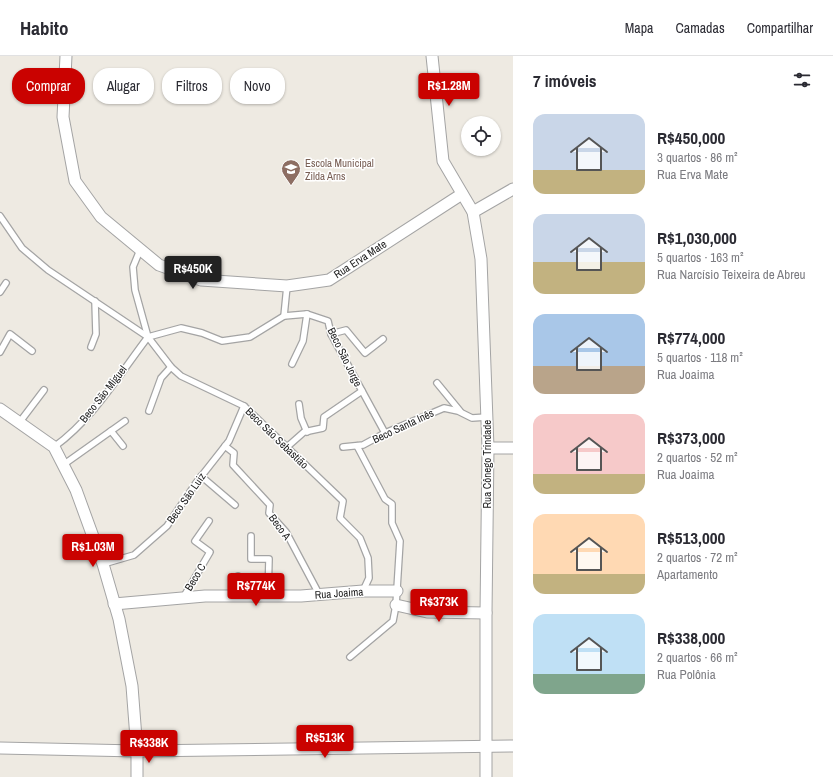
<!DOCTYPE html>
<html lang="pt">
<meta charset="utf-8">
<style>
body{margin:0;font-family:"Archivo Narrow",sans-serif;background:#f2f2f3;color:#2b2b33;height:100vh;display:flex;flex-direction:column;font-size:15px;white-space:nowrap}
*{box-sizing:border-box;margin:0}
p{font-size:13px;color:#7c7c81}
.icon{flex:none;width:22px;height:22px;fill:none;stroke:currentColor;stroke-width:2;stroke-linecap:round;stroke-linejoin:round}
.map{position:relative;flex:1;overflow:hidden}
.side{display:flex;flex-direction:column;background:#fff;width:320px}
.side>*{flex:none}
.top-card{position:absolute;left:12px;top:12px;width:380px;height:36px;display:flex;gap:8px}
.buttons{position:absolute;left:461px;top:60px;display:grid;gap:8px}
.buttons a{display:grid;place-items:center;width:40px;height:40px;border-radius:50%;background:#fff;box-shadow:0 1px 3px #0004;font-size:20px}
.price{position:absolute;translate:-50% -34px;padding:0 9px;border-radius:4px;background:#ca0200;color:#fff;font-size:13px;line-height:26px;filter:drop-shadow(0 1px 2px #0008)}
.price::after{content:'';position:absolute;left:50%;top:24px;width:12px;height:9px;margin-left:-6px;background:inherit;clip-path:polygon(0 0,100% 0,50% 100%)}
.price.active{background:#222;color:#fff}
ul{padding:0;list-style:none}
li{display:flex;align-items:center;gap:12px;height:100px;padding:0 20px}
li span{display:grid;place-items:center;flex:none;width:112px;height:80px;border-radius:12px;color:#555}
li>.icon{margin-inline-start:auto}
span .icon{width:48px;height:48px;fill:#fffc;stroke-width:1}
li b{font-size:17px}
h2{display:flex;justify-content:space-between;align-items:center;height:48px;padding:0 20px;font-size:17px}
.chip{padding:0 14px;border-radius:16px;background:#fff;box-shadow:0 1px 3px #0004;font-size:14px;line-height:36px}
.chip.active{background:#ca0200;color:#fff}
header{display:flex;align-items:center;gap:24px;box-sizing:border-box;height:56px;padding:0 20px;background:#fff;border-bottom:1px solid #e1e1e2}
header strong{font-size:19px}
nav{display:flex;gap:22px;margin-inline-start:auto;font-size:14px}
main{display:flex;flex:1;min-height:0}
.map>svg:first-child{display:block}
.lines{fill:none;stroke-linecap:round;stroke-linejoin:round}
.lane-casing{stroke:#a4a4a4;stroke-width:8}
.street-casing{stroke:#a4a4a4;stroke-width:13}
.lane{stroke:#fff;stroke-width:5.5}
.street{stroke:#fff;stroke-width:11}
.labels{text-anchor:middle;stroke-width:3;stroke-linejoin:round;paint-order:stroke}
.education-label{font-size:11px;fill:#785e54;stroke:#fff;text-anchor:start}
.street-label{font-size:11px;fill:#1d1d1d;stroke:#fff}
</style>
<header>
<strong>Habito</strong>
<nav><a>Mapa</a><a>Camadas</a><a>Compartilhar</a></nav>
</header>
<main>
<div class="map">
<svg width="513" height="721" viewBox="0 0 513 721">
<rect width="100%" height="100%" fill="#eeeae2"/>
<g class="lines">
<defs>
<g id="lane">
<polyline points="0,160 22,192 48,214 148,281 171,311 181,320 244,350 343,445 340,462 360,482 368,502 369,522 363,535"/>
<polyline points="140,194 133,211 135,234 148,281"/>
<polyline points="0,236 6,227"/>
<polyline points="284,260 287,230"/>
<polyline points="331,278 346,274 365,297 383,283"/>
<polyline points="148,281 181,272 202,277 222,285 250,281 284,260 307,258 328,265 331,278 385,377"/>
<polyline points="91,291 96,278 95,245"/>
<polyline points="0,296 10,278 32,295"/>
<polyline points="292,308 303,285 307,258"/>
<polyline points="437,327 460,355"/>
<polyline points="299,348 301,362 307,376"/>
<polyline points="149,355 161,322 171,311"/>
<polyline points="19,367 44,334"/>
<polyline points="111,375 123,390"/>
<polyline points="225,390 234,397 233,409 270,449 269,457 286,476 319,538"/>
<path d="M54,391c39,-28 65,-72 94,-110"/>
<polyline points="287,391 304,376 323,372 324,361 362,335"/>
<polyline points="343,391 363,389 385,377 444,352 458,355 472,362 487,361"/>
<polyline points="63,409 125,365"/>
<polyline points="201,420 235,449"/>
<polyline points="251,480 251,503 269,503 268,540"/>
<polyline points="103,508 134,499 167,470 196,427 229,385 244,350"/>
<polyline points="238,520 240,540"/>
<polyline points="183,542 210,496 195,485 209,465"/>
<polyline points="350,601 393,565 396,549 400,485 392,467 392,448 385,443 357,390"/>
</g>
<g id="street">
<polyline points="66,0 63,61 75,125 101,161 159,209 201,224 287,230 329,224 462,138"/>
<polyline points="432,0 443,105 473,156 481,203 488,392 486,557 486,721"/>
<polyline points="473,156 513,133"/>
<polyline points="0,353 54,391 76,434 103,508 119,563 132,630 137,695 137,721"/>
<polyline points="488,392 513,392"/>
<polyline points="114,548 205,540 301,540 363,535 397,535"/>
<polyline points="396,549 427,556 486,557"/>
<polyline points="0,692 137,695 513,690"/>
</g>
</defs>
<use href="#lane" class="lane-casing"/>
<use href="#street" class="street-casing"/>
<use href="#lane" class="lane"/>
<use href="#street" class="street"/>
</g>
<defs>
<symbol id="school-pin" viewBox="-11 -11 22 30"><path d="M0 17L-7.5 6A9.5 9.5 0 1 1 7.5 6Z" fill="#8d6e63" stroke="#fff"/><path d="M0-5L7-2L0 1L-7-2ZM-4 1L0 2.5L4 1V4Q0 6-4 4Z" fill="#fff"/></symbol>
</defs>
<g fill-rule="evenodd">
<use href="#school-pin" x="280" y="102" width="22" height="30"/>
</g>
<g class="labels">
<g class="education-label">
<text x="305" y="111">Escola Municipal<tspan x="305" dy="13">Zilda Arns</tspan></text>
</g>
<g class="street-label">
<text transform="translate(360 203) rotate(-33)" y="4">Rua Erva Mate</text>
<text transform="translate(345 301) rotate(64)" y="4">Beco São Jorge</text>
<text transform="translate(103 338) rotate(-52)" y="4">Beco São Miguel</text>
<text transform="translate(403 370) rotate(-25)" y="4">Beco Santa Inês</text>
<text transform="translate(277 382) rotate(44)" y="4">Beco São Sebastião</text>
<text transform="translate(487 408) rotate(-90)" y="4">Rua Cônego Trindade</text>
<text transform="translate(186 442) rotate(-55)" y="4">Beco São Luiz</text>
<text transform="translate(280 471) rotate(54)" y="4">Beco A</text>
<text transform="translate(195 521) rotate(-59)" y="4">Beco C</text>
<text transform="translate(339 537) rotate(-4)" y="4">Rua Joaima</text>
</g>
</g>
</svg>
<div class="buttons">
<a><svg class="icon" aria-label="locate" viewBox="0 0 24 24"><circle cx="12" cy="12" r="6"/><path d="M12 2v4M12 18v4M2 12h4M18 12h4"/></svg></a>
</div>
<b class="price" style="left:449px;top:51px">R$1.28M</b>
<b class="price active" style="left:193px;top:234px">R$450K</b>
<b class="price" style="left:93px;top:512px">R$1.03M</b>
<b class="price" style="left:256px;top:551px">R$774K</b>
<b class="price" style="left:439px;top:567px">R$373K</b>
<b class="price" style="left:325px;top:703px">R$513K</b>
<b class="price" style="left:149px;top:708px">R$338K</b>
<div class="top-card">
<a class="chip active">Comprar</a>
<a class="chip">Alugar</a>
<a class="chip">Filtros</a>
<a class="chip">Novo</a>
</div>
</div>
<section class="side">
<h2>7 imóveis<svg class="icon" aria-label="filters" viewBox="0 0 24 24"><path d="M4 7h16M4 17h16"/><circle cx="9" cy="7" r="2"/><circle cx="15" cy="17" r="2"/></svg></h2>
<ul>
<li><span style="background:linear-gradient(#c9d6e8 70%,#c2b280 0)"><svg class="icon" aria-label="home" viewBox="0 0 24 24"><path d="M3 11l9-7 9 7M6 9v11h12V9"/></svg></span><div><b>R$450,000</b><p>3 quartos · 86 m²</p><p>Rua Erva Mate</p></div></li>
<li><span style="background:linear-gradient(#c9d6e8 60%,#c2b280 0)"><svg class="icon" aria-label="home" viewBox="0 0 24 24"><path d="M3 11l9-7 9 7M6 9v11h12V9"/></svg></span><div><b>R$1,030,000</b><p>5 quartos · 163 m²</p><p>Rua Narcísio Teixeira de Abreu</p></div></li>
<li><span style="background:linear-gradient(#a9c7e8 65%,#b9a48a 0)"><svg class="icon" aria-label="home" viewBox="0 0 24 24"><path d="M3 11l9-7 9 7M6 9v11h12V9"/></svg></span><div><b>R$774,000</b><p>5 quartos · 118 m²</p><p>Rua Joaima</p></div></li>
<li><span style="background:linear-gradient(#f6c9c9 75%,#c2b280 0)"><svg class="icon" aria-label="home" viewBox="0 0 24 24"><path d="M3 11l9-7 9 7M6 9v11h12V9"/></svg></span><div><b>R$373,000</b><p>2 quartos · 52 m²</p><p>Rua Joaima</p></div></li>
<li><span style="background:linear-gradient(#ffd9b3 75%,#c2b280 0)"><svg class="icon" aria-label="home" viewBox="0 0 24 24"><path d="M3 11l9-7 9 7M6 9v11h12V9"/></svg></span><div><b>R$513,000</b><p>2 quartos · 72 m²</p><p>Apartamento</p></div></li>
<li><span style="background:linear-gradient(#bfe0f5 75%,#7fa58c 0)"><svg class="icon" aria-label="home" viewBox="0 0 24 24"><path d="M3 11l9-7 9 7M6 9v11h12V9"/></svg></span><div><b>R$338,000</b><p>2 quartos · 66 m²</p><p>Rua Polônia</p></div></li>
</ul>
</section>
</main>
